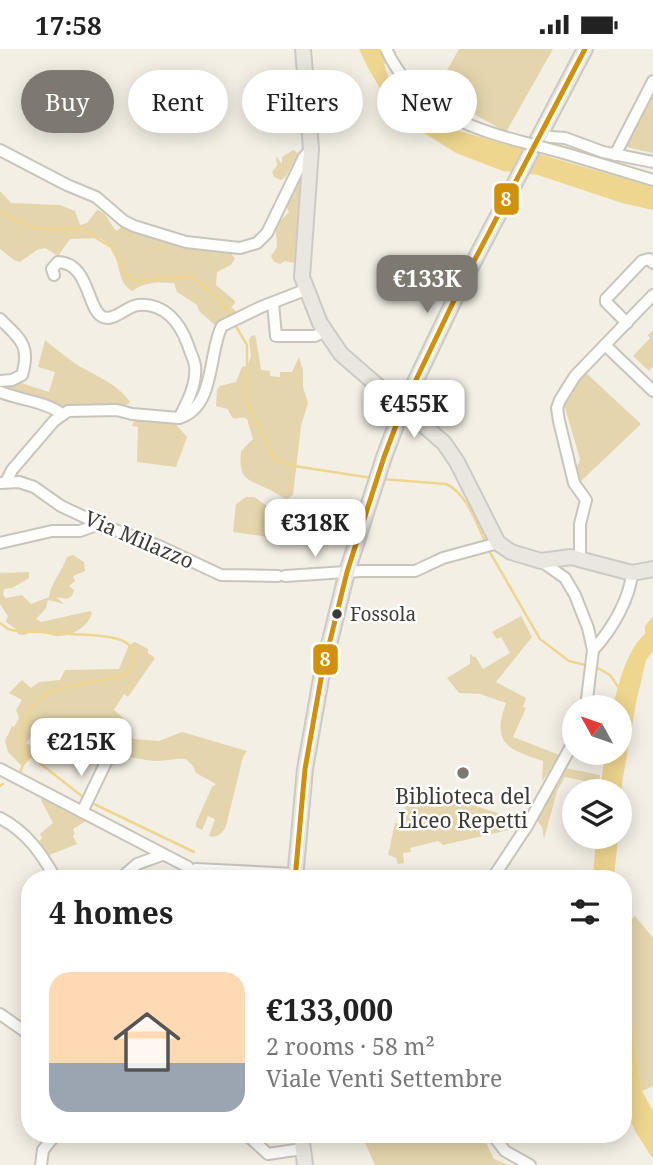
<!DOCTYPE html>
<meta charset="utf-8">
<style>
body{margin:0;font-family:"Noto Serif",serif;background:#f2f2f2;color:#222;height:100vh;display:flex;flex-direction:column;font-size:26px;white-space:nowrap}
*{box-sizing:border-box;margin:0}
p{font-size:23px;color:#767676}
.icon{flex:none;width:38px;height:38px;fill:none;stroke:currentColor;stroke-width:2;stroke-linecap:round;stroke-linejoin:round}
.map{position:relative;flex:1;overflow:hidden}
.details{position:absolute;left:21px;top:821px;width:611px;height:273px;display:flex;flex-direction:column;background:#fff;border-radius:28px;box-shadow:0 4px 18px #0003}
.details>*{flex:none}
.hud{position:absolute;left:21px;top:21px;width:612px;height:63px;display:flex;gap:14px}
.needle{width:46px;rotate:310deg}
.tools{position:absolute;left:562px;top:646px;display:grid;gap:14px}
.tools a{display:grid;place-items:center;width:70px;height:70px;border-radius:50%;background:#fff;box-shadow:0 4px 18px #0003;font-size:35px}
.price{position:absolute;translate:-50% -60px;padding:0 16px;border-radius:14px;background:#fff;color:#222;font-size:23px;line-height:46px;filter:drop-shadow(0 2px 4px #0008)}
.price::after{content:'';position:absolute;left:50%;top:42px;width:21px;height:16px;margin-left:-10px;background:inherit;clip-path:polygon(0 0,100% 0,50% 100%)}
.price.active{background:#7d7971;color:#fff}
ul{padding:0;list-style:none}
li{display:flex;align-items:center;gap:21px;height:175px;padding:0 28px}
li span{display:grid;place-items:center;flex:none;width:196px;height:140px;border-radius:21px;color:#555}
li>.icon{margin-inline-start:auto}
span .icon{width:84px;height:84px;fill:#fffc;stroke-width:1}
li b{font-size:30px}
h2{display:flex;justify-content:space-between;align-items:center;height:84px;padding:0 28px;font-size:30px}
.tag{padding:0 24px;border-radius:32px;background:#fff;box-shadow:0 4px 18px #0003;font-size:24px;line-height:63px}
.tag.active{background:#7d7971;color:#fff}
.status{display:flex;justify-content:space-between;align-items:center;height:49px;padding:0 35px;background:#fff;direction:ltr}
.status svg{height:19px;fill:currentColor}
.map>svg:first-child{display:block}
.green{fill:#e4d5ac}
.water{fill:#eed68f}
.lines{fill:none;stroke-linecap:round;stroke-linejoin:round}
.stream{stroke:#eed68f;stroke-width:2.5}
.minor-casing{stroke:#c8c5bd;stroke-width:14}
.major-casing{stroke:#cdcac5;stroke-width:18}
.minor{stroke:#fdfdfb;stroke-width:10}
.major{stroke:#eae7de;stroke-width:14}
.minor-bridge-casing{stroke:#c8c5bd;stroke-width:14;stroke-linecap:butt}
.minor-bridge{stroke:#fdfdfb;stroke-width:10}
.bus-1-casing{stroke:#fff;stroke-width:10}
.bus-1{stroke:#d2900a;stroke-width:5}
.bus-dot{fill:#3d3a33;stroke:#fff;stroke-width:2.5}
.poi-dot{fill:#7d7971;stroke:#fff;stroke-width:2.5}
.labels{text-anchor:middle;stroke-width:5;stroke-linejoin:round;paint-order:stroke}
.bus-label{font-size:19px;fill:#3d3a33;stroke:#fff;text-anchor:start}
.street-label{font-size:21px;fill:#3d3a33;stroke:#fff}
.poi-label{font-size:21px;fill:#3d3a33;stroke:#fff}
.line-badge{stroke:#fff;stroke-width:2.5}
.badge-label{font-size:19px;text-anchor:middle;font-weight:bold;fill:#fff}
</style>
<div class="status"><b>17:58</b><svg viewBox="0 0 49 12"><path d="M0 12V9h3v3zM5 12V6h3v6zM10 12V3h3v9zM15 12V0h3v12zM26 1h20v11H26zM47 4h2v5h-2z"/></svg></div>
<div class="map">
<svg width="653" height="1116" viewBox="0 0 653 1116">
<rect width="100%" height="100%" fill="#f3efe5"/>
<g class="green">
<polygon points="459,0 553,0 506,83 435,43"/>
<polygon points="653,40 653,104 622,97"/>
<polygon points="293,101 300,105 285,128 281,131 274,128 272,123 277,117 276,107 282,115 282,108"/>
<path d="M304,123l-2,46 -6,21 4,16 -6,8 -9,-2 -5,3 -6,-2 -3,-6 6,-9c0,-24 -7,-16 12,-35l-3,-6 11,-26z"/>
<path d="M0,142l11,12 49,2 15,6 5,14 7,-2 10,-13c12,3 12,15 20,21l6,-6c30,20 72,22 106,27l6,6 -4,7 -14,7 -1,13 18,15 1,3 -4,4 7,6 -19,12h-4l-16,-14 -2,-6 -20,-13 -3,-9c-17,-1 -27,-2 -42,8 -20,-12 -6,-37 -32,-53l-30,1 -12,17 -13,-8 -8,2 -17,12 -6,-2 -14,-11z"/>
<polygon points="653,281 653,317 649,322 633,307 650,289 648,286"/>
<path d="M255,286c1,2 6,32 6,35l9,1v5l10,1v-5h12l7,-15 4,13v17l5,16 -7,23 -8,69 -6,4c-7,-3 -14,-8 -21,-11 -23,-10 -27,-11 -25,-37l12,-12 -6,-20c-11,-6 -12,8 -19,-10l-12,-3 1,-16 3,-4 16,-4 6,-15 6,-2 3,-9 -2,-16 2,-4z"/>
<path d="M45,291c10,8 21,17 31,24 19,12 41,19 54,38l-7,6 -7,-2 -54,2 -10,-6 -51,-13 20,-6 28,9 6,-20 -17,-5z"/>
<polygon points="586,324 641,375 579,434 575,424 580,410 564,355 570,342"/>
<polygon points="135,370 173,372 187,388 176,418 137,413 138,378 132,377"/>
<polygon points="246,448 254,448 270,459 271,467 269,488 233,483 236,455"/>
<path d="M73,506l11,7 1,9 -12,5 2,5 -6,5 5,4 -2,6 -5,3 -11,-2 8,7 -16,-4 -2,8 -10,11 5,3 49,-11 2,2c-4,14 -21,24 -36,23 -7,-1 -15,-5 -22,-4 -7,0 -8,5 -16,2l-2,-5 -10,-7 2,-6 -8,-12v-31l29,-1v6l-17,10 -8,1 -1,6 3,3 16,-3 9,9 18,-7c2,-15 13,-25 18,-40z"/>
<path d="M521,567l11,21 -36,45 30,16 -3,9 3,1 -13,29 49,19 -20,25 1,-20c-35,-12 -52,-17 -37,-58l-26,-9 -21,-1 -12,-15 23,-14v-11l3,4 2,-1 8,13 27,-16 -9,-16 -4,2 -5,-7z"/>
<path d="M135,593l13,7v4l7,5 -27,39 -4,-3 -10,16 9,8 -2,10 13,11 25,2 23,-9 65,19 -4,6 -17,69c-3,7 -10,13 -17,10l6,-17 -7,-3 -6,14 -6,-3v-4l16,-36 4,-3 -20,-11 -3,-7 -7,-7c-9,-1 -18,2 -28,2 -29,-1 -82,-18 -105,-37l-15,4 -12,15 11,6 -14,18 -15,-15 -3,-11 7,-15 2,1 5,-9 -3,-8 6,-10 -13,-7 13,-13 9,8 8,-6 21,-2 5,-10 54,-1 10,-24z"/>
<polygon points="565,719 600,726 599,735 565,728 557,742 544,790 542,778 537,772"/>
<polygon points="413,737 519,771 522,773 518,779 443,796 438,792 410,799 411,803 403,804 404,814 398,815 396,809 388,806 395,774 400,775"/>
<polygon points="43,749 86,772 73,780 75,785 73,787 77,795 47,807 38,794 42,789 40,785 53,774 41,751"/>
<polygon points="635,867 653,889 653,1037 642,1042 623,912 623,878"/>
<polygon points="361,1085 482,1085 494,1110 509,1116 375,1116"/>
</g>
<g class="water">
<path d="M359,0h26c-7,41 37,68 71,81l197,57v23l-31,-7 -84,-28 -35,-4 -47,-18 -59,-37 -28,-46z"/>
<path d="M653,567v35l-7,9 -10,43 -14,80 -2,32v-24h-20l5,-38h15v-46h-7c6,-24 13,-56 32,-73v-8z"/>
<polygon points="596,788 618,788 614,829 593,829"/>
<polygon points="623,912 642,1042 653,1062 653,1110 635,1082 623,1053"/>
</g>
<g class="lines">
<g class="stream">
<polyline points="0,164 34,179 82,180 111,198 127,227 134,232 192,228 219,249 231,268"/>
<polyline points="234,274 247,296 247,353 275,410 294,417 372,429"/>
<path d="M382,430l64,5c21,9 30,39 40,59"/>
<polyline points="488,500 540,590 569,612 589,617"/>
<path d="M0,574l8,6 13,3c17,-1 33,1 50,2 22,2 82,-2 57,39 -27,12 -73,7 -93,31 -4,5 -7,14 -10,20 -5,13 -7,18 2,29l56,44"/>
<polyline points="596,618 610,626 619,639"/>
<polyline points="20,724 27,704"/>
<polyline points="0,737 3,735"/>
<polyline points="92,754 194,803"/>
<polyline points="214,828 215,830"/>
</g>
<defs>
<g id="minor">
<polyline points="538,87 565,89 603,103 653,113"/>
<polyline points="0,101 67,136 96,148 124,172 134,177 186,193 240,199 257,194 267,184 304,108 311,100"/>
<polyline points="615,106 653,32"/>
<polyline points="574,107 653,131"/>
<polyline points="273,254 276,287 315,287 325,282"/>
<path d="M0,270c20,20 31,26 22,56l-10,5 -12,1"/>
<polyline points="627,274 606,253 606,250 642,212 649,210 653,214"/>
<polyline points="605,296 653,342"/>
<path d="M0,343c20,8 44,9 62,22"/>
<path d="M179,369c37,-11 29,-66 43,-92l39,-19 44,-17"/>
<path d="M6,433l6,-12 42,-49 14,-10 49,-1 15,4 47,4c8,-15 18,-34 16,-52 -1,-7 -5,-14 -7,-21 -8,-22 -23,-42 -50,-40 -11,1 -24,17 -35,12 -16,-6 -13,-54 -45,-55l-6,7 2,6"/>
<polyline points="1,434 19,433 34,438 61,457 99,475 159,497 221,526 278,527"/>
<polyline points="0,494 52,482 80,482 99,475"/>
<polyline points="580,510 580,475 586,451 574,434 559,372 557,359 560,351 575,327 653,246"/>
<polyline points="541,512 565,529 575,546 588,579 593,601 586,658"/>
<polyline points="285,527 361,522 415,522 443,509 498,494"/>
<path d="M593,601c18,-19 37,-51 39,-77"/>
<polyline points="0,720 188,818"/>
<polyline points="82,763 108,709"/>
<path d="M0,769c27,14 41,35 56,61"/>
<polyline points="196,820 295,825"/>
<polyline points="120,830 137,815 162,806"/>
<polyline points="492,830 527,777 574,692"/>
<polyline points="0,965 30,986"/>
<polyline points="246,1085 268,1105 302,1100"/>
<polyline points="492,1085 505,1102 530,1116"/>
<polyline points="41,1116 43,1101 56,1085"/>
</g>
<g id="major">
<polyline points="303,0 311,100 302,228 320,274 341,305 444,394 457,413 498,494 511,503 541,512 571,508 632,524 653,520"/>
<polyline points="295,830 305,720 322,624 347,523 384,408 403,358 460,239 585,0"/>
<polyline points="301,1085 305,1116"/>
</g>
</defs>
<use href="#minor" class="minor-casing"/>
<use href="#major" class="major-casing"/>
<use href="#minor" class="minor"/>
<use href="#major" class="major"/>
<defs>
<path id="minor-bridge" d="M386,0c36,78 114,85 188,107"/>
</defs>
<use href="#minor-bridge" class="minor-bridge-casing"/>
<use href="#minor-bridge" class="minor-bridge"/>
<defs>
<polyline id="bus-1" points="295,830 305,720 322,624 347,523 384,408 403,358 460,239 585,0"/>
</defs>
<use href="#bus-1" class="bus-1-casing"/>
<use href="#bus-1" class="bus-1"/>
</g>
<circle class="bus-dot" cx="337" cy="565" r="6"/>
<circle class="poi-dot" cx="463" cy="724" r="7"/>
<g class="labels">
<g class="bus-label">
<text x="350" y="572">Fossola</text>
</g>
<g class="street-label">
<text transform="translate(139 491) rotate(23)" y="7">Via Milazzo</text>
</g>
<g class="poi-label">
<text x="463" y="755">Biblioteca del<tspan x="463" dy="24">Liceo Repetti</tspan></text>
</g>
</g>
<g class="line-badge">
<rect x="493" y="133" width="27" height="34" rx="7" fill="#d2900a"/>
<rect x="312" y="594" width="27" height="33" rx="7" fill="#d2900a"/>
</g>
<g class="badge-label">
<text x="506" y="157">8</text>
<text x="325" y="617">8</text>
</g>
</svg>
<div class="tools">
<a><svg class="needle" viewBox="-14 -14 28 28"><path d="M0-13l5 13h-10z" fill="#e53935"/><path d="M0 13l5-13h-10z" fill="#767676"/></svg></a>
<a><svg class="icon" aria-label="layers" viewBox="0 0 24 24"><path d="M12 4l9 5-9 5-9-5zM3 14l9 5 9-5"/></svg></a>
</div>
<b class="price active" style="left:427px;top:266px">€133K</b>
<b class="price" style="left:414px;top:391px">€455K</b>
<b class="price" style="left:315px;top:510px">€318K</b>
<b class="price" style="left:81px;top:729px">€215K</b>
<div class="hud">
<a class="tag active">Buy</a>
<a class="tag">Rent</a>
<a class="tag">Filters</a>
<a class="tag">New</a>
</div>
<section class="details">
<h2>4 homes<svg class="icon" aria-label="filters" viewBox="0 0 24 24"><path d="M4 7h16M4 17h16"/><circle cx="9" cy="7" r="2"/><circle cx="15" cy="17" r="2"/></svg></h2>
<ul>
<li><span style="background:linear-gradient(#ffd9b3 65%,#9aa5b1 0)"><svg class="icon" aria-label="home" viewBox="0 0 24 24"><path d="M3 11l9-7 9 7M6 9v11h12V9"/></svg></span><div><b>€133,000</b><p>2 rooms · 58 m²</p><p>Viale Venti Settembre</p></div></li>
</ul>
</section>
</div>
